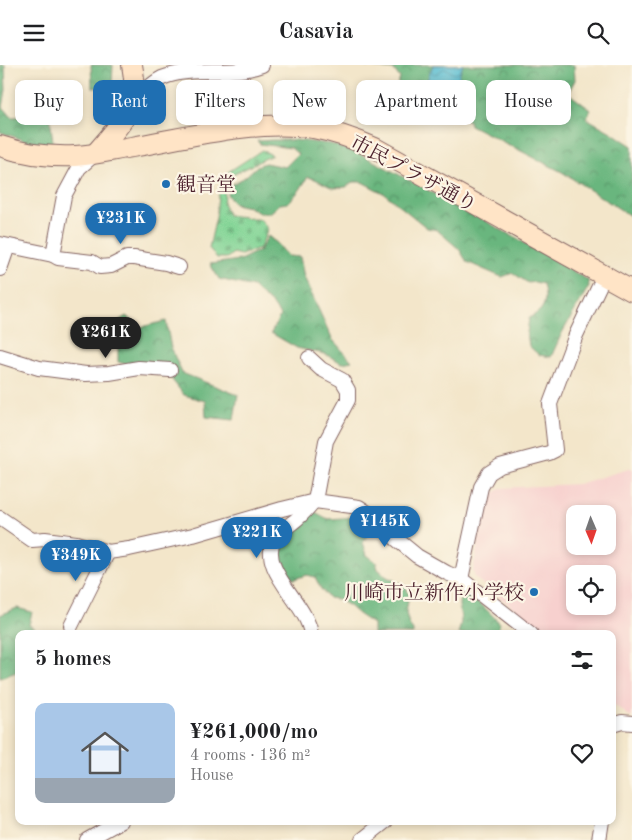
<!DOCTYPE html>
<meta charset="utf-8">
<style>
body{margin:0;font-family:"Old Standard TT","Noto Serif JP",serif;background:#f2f2f2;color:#202124;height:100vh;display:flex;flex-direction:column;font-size:19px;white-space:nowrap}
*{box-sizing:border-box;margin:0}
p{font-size:16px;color:#757577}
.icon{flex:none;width:28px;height:28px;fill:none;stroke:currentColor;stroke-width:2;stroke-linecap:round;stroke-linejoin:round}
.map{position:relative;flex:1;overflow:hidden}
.side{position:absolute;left:15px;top:565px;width:601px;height:195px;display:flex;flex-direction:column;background:#fff;border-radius:10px;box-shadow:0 2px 8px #0003}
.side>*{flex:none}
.banner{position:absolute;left:15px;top:15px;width:602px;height:45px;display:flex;gap:10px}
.needle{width:32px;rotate:178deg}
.controls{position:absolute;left:566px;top:440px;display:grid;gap:10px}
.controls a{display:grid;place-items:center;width:50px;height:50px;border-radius:10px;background:#fff;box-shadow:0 2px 8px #0003;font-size:25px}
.price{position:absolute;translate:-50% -42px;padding:0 11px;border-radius:18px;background:#1f6fb2;color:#fff;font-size:16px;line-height:32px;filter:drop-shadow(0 1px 2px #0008)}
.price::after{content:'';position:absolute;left:50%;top:30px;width:15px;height:11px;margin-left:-8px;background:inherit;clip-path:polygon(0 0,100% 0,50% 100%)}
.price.current{background:#222;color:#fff}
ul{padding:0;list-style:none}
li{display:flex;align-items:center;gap:15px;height:125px;padding:0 20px}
li span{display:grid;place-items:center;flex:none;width:140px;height:100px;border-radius:10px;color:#555}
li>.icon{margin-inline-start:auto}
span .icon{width:60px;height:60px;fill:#fffc;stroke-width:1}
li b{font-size:21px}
h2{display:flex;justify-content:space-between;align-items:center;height:60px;padding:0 20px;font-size:21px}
.tag{padding:0 18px;border-radius:10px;background:#fff;box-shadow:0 2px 8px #0003;font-size:18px;line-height:45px}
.tag.current{background:#1f6fb2;color:#fff}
header{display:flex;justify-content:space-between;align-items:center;height:65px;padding:0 20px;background:#fff;font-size:22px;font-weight:800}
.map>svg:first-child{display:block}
.built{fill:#f7d0ce;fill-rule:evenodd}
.forest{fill:url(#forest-crowns);stroke:#5a6a54}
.cemetery{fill:url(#cemetery-stones);stroke:#667a60}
.water{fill:url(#water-waves);stroke:#4e6d7e}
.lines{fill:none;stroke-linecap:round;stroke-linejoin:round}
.street-casing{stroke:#856563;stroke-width:16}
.secondary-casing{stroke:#856563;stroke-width:22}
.street{stroke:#fff;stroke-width:14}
.secondary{stroke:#ffe4c6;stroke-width:20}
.poi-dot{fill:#1f6fb2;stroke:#fcf5e5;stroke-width:2}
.labels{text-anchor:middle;stroke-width:4.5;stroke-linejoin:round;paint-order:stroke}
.street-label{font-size:20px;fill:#4a1f2b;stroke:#fcf5e5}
.poi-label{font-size:20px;fill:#4a1f2b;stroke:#fcf5e5;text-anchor:start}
</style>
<header><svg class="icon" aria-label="menu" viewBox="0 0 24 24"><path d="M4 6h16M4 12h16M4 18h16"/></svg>Casavia<svg class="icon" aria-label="search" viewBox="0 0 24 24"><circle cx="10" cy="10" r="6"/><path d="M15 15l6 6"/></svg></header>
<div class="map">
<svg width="632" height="775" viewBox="0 0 632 775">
<defs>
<pattern id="forest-crowns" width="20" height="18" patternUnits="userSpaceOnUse" patternTransform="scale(1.25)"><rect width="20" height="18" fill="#69b67e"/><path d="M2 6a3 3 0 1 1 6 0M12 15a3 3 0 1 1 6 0" fill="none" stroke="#589367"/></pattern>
<pattern id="cemetery-stones" width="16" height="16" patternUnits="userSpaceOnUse" patternTransform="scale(1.25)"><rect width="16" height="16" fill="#82d495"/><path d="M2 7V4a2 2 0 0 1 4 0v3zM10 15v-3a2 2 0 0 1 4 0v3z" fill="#72b681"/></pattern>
<pattern id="water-waves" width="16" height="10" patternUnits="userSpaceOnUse" patternTransform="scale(1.25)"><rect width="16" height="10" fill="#53bbd1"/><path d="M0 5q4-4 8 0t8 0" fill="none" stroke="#4797aa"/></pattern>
</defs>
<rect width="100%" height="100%" fill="#fcf5e5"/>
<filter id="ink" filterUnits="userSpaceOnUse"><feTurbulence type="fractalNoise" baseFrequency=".02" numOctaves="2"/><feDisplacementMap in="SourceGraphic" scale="10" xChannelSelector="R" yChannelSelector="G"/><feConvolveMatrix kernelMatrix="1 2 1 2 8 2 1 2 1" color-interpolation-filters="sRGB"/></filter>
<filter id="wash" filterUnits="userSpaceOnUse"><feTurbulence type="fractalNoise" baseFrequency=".0096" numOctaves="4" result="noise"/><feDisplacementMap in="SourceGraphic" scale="20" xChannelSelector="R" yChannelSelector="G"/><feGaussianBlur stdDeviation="1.12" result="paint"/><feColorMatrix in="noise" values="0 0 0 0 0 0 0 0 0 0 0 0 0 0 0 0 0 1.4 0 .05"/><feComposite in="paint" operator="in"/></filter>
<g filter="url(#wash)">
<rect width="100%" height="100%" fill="#f3e6ca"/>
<path class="built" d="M632,403v250l-19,-14 -1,-70h-68l-5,-6 -64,-50 -2,-8 14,-72 14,-10 77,-4zM575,449h33v32h-33zM575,509h33v32h-33z"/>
<g class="forest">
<polygon points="0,0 5,0 6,25 3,42 12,52 32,51 50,52 53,77 35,79 0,67"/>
<polygon points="91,0 113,0 112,21 92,23"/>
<polygon points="352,0 574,0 575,15 568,28 591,45 586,53 611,67 632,81 632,152 562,107 470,60 469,56 451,46 444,55 436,44 395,29 400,13 394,5"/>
<path d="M273,75h22l36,4 31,11 111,59 71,40 44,26 1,6 -27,47 -11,24 -12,-2 -10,-9 -2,-13 2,-15c17,-9 18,-17 14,-34l-8,-2 -7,1 -15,-10 -11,4 -10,-4 -25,-11 -8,-13 -22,-19 -10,-2 -42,-34 -23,-12h-8l-8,5 -13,1 -18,-9 -7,-2 -9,14 -11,12 -8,1 -10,9h-11l-10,-6 -15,-3 -7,-10 4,-9 14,-8 12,-11 8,-3 20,4 13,-13 -7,-6 -31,-4 -3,-3z"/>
<polygon points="268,171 277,178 288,191 300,192 304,212 332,274 352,296 342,298 325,289 297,283 271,268 280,251 275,242 253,222 219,214 210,199 240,195 260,185"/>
<polygon points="126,251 141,262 166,256 171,283 182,308 238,330 234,355 206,352 205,336 184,330 169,311 118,297 118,278 111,261"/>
<polygon points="313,446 328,454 357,452 367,455 371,465 363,477 367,490 376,497 378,504 387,512 406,521 409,530 406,548 409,559 413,566 413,569 373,569 373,559 358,549 349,541 337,534 329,533 321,524 315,512 307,510 294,514 284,510 275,485 280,476"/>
<path d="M464,527l19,14 17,17 -4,11h-38c1,-4 3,-9 3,-13 0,-11 -6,-18 3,-29z"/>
<polygon points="17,543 32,547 29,560 42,569 19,569 19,606 0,613 0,550"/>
</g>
<polygon class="cemetery" points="262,85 272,90 232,110 226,121 223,138 228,150 260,154 268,164 260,183 241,190 233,188 227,193 217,193 209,183 216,152 218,131 222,119 228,107"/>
<polygon class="water" points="433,0 463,0 456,20 448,24 427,15"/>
</g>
<g filter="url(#ink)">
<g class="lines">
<defs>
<g id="street">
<path d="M134,35c9,-7 18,-17 28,-22 31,-13 69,-1 100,-13"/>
<polyline points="0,179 53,190 64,131 79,103 95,89"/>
<polyline points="53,190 58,193 92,197 100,202 111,201 127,193 134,193 166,198 179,202"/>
<polyline points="0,204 8,181"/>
<polyline points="0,291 39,303 86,309 109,308 139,303 170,305"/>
<polyline points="309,293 321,304 342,315 348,325 348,335 326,376 315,436"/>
<polyline points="0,453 32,475 45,474 76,478 108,487 129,484 193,470 282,444 315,436 359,442 374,452 389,468 417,491 447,508 461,514 531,569"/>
<polyline points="461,514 481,422 489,408 500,401 549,388 555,385 550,339 576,270 604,211"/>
<polyline points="71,561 108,487"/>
<path d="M311,569c-4,-31 -53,-64 -37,-95 4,-7 18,-15 24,-21 6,-5 11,-11 16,-17"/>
<polyline points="612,660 622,657 632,658"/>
<polyline points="87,775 121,756"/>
<polyline points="362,775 386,756"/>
<polyline points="599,775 602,756"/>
</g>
<g id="secondary">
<path d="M0,81c24,8 50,11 75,10 19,-1 38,-6 57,-9 56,-10 124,-28 181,-19 21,4 42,11 62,20l257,143"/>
<path d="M96,88c10,-12 34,-38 37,-52 3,-11 1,-25 -1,-36"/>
</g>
</defs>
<use href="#street" class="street-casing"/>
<use href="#secondary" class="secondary-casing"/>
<use href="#street" class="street"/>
<use href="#secondary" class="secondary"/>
</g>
</g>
<g class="poi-dot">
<circle cx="166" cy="119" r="5"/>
<circle cx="534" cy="527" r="5"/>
</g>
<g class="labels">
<g class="street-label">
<text transform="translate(414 108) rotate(28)" y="7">市民プラザ通り</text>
</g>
<g class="poi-label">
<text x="176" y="126">観音堂</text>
<text x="524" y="534" text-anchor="end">川崎市立新作小学校</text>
</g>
</g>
</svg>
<div class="controls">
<a><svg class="needle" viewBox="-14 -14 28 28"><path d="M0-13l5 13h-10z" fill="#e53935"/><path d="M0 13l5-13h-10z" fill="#757577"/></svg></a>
<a><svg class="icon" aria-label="locate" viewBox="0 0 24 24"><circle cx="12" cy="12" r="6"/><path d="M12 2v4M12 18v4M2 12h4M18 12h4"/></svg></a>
</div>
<b class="price" style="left:121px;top:180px">¥231K</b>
<b class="price current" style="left:106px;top:294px">¥261K</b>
<b class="price" style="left:385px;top:483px">¥145K</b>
<b class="price" style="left:257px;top:494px">¥221K</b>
<b class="price" style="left:76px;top:517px">¥349K</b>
<div class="banner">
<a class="tag">Buy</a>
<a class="tag current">Rent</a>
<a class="tag">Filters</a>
<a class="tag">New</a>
<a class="tag">Apartment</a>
<a class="tag">House</a>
</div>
<section class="side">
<h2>5 homes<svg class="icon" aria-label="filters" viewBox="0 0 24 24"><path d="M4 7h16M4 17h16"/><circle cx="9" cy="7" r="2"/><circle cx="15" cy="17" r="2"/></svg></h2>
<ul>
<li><span style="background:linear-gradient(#a9c7e8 75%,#9aa5b1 0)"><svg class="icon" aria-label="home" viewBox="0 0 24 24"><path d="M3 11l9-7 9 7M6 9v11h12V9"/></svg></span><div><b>¥261,000/mo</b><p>4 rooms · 136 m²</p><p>House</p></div><svg class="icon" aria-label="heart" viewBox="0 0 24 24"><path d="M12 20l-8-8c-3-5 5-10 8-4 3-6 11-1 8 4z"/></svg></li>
</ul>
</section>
</div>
